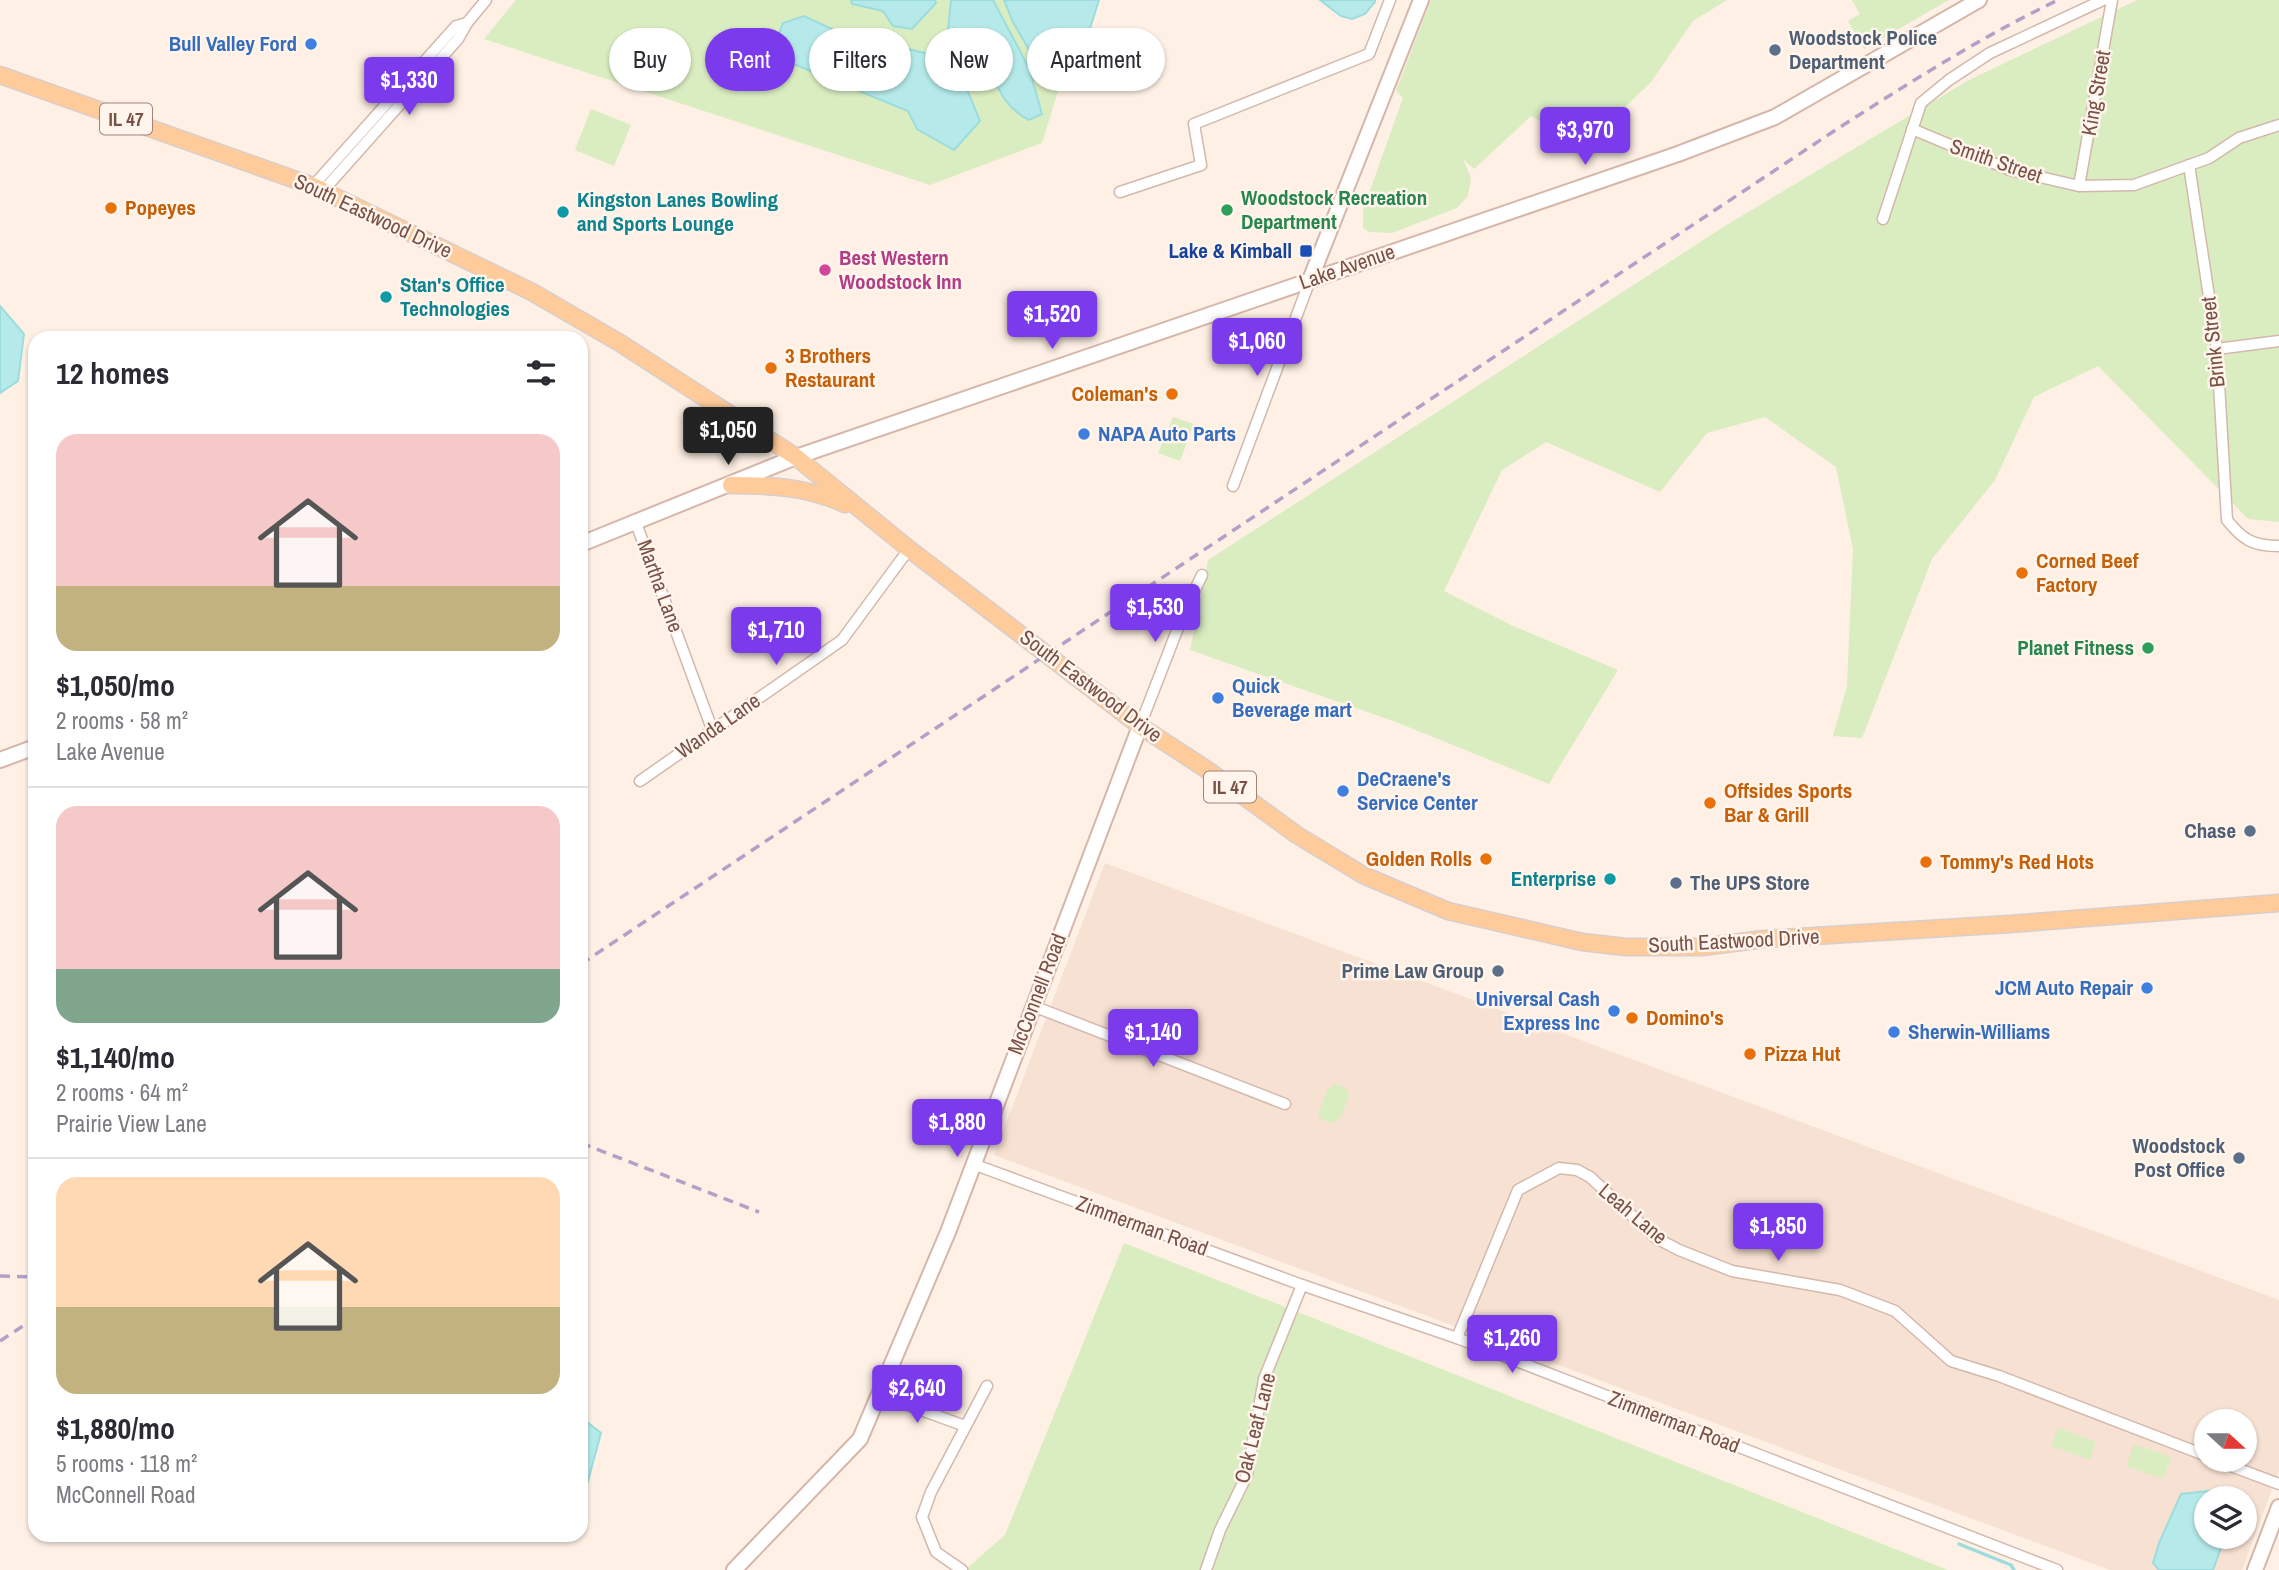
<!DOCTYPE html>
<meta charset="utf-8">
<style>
body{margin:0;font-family:"Archivo Narrow",sans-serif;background:#f2f2f3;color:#2b2b33;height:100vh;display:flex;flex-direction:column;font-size:26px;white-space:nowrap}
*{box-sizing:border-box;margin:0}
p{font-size:23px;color:#7c7c81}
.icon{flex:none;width:38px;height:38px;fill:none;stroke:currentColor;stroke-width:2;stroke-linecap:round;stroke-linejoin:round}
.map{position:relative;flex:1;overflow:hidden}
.details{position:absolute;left:28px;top:331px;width:560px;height:1211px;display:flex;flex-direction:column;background:#fff;border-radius:21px;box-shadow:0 2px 5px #0004}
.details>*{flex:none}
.banner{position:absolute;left:609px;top:28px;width:665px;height:63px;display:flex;gap:14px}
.needle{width:46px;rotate:111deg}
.controls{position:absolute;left:2194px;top:1409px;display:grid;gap:14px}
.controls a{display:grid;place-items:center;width:63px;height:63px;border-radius:50%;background:#fff;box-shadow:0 2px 5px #0004;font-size:35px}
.price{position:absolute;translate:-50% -60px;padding:0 16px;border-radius:7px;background:#7c3aed;color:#fff;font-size:23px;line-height:46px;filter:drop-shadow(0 2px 4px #0008)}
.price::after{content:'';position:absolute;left:50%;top:42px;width:21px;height:16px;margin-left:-10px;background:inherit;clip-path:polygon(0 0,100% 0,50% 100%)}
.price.selected{background:#222;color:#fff}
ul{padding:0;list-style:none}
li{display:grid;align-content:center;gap:14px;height:371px;padding:0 28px}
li+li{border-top:2px solid #e1e1e2}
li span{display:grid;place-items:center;height:217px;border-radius:21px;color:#555}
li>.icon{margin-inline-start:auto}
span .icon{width:126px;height:126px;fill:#fffc;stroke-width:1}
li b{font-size:30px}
h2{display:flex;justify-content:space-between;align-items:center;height:84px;padding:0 28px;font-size:30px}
.tag{padding:0 24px;border-radius:32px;background:#fff;box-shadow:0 2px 5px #0004;font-size:24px;line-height:63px}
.tag.selected{background:#7c3aed;color:#fff}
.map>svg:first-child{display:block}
.residential{fill:#f7e1d2;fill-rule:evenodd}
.green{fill:#d9edc1}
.water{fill:#b6eaea;stroke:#9cdcdd;stroke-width:2}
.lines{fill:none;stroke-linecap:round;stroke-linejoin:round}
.stream{stroke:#9cdcdd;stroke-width:3.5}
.street-casing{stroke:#d3b8ac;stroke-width:13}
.secondary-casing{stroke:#d6b6a9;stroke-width:18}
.primary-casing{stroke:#d9cecb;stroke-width:19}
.street{stroke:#fff;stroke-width:10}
.secondary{stroke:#fff;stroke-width:14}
.primary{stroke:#ffcb9a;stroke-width:16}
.rail{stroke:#b1a1c9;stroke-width:3.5;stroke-dasharray:10 7;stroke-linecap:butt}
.shop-dot{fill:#3f7fe0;stroke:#fff5ec;stroke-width:2.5}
.service-dot{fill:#5c6f8a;stroke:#fff5ec;stroke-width:2.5}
.food-dot{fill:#e8710a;stroke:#fff5ec;stroke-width:2.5}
.leisure-dot{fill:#2e9e5b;stroke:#fff5ec;stroke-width:2.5}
.culture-dot{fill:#0f9aa8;stroke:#fff5ec;stroke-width:2.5}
.transit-dot{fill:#1a4fb4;stroke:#fff5ec;stroke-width:2.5}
.hotel-dot{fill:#d1479c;stroke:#fff5ec;stroke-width:2.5}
.labels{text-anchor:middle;stroke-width:5;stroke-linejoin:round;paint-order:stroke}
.shield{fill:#fff5ec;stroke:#a18278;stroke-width:2}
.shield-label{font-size:19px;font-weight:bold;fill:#795147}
.service-label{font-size:21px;font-weight:bold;fill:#4e5e75;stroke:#fff5ec;text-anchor:end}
.shop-label{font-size:21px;font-weight:bold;fill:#366cbe;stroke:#fff5ec;text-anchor:start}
.street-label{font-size:21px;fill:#795147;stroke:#fff5ec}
.leisure-label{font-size:21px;font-weight:bold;fill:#27864d;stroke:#fff5ec;text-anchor:start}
.culture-label{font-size:21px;font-weight:bold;fill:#0d838f;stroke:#fff5ec;text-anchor:start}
.food-label{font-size:21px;font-weight:bold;fill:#c56008;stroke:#fff5ec;text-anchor:start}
.transit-label{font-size:21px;font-weight:bold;fill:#164399;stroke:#fff5ec;text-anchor:end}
.hotel-label{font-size:21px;font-weight:bold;fill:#b23c85;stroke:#fff5ec;text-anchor:start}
</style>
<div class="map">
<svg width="2279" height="1570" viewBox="0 0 2279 1570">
<rect width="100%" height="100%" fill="#fef0e4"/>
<path class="residential" d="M1105,863l1174,437v171l-37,99h-132l-1116,-415zM2207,1421h38v39h-38zM2207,1498h38v38h-38z"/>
<g class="green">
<polygon points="516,0 1086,0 1042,143 930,185 484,39"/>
<polygon points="1431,0 1727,0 1693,21 1651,82 1611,121 1571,139 1531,116 1474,169 1463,159 1471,178 1468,196 1457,208 1392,233 1369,232 1363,228 1363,210 1403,98 1396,91"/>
<polygon points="1852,0 1949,0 1864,49 1848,21 1860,14"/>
<polygon points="2137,0 2279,0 2279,522 2248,519 2098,366 2034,397 1995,480 1932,559 1862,738 1833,736 1847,686 1853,549 1836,467 1765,417 1707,433 1660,492 1546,442 1502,470 1444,591 1511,625 1618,670 1549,784 1396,722 1190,650 1208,560 1725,226 1969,80"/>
<polygon points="591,109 631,125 614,166 575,150"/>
<polygon points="1173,417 1194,424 1180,461 1158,453"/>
<polygon points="1335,1084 1346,1088 1349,1096 1340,1118 1332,1123 1322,1120 1318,1115 1328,1089"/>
<polygon points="1124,1243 1948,1570 965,1570 1005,1535"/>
<polygon points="2058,1428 2096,1442 2090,1460 2051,1446"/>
<polygon points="2134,1444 2171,1457 2163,1479 2126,1466"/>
</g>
<g class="water">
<polygon points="851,0 935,0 936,3 912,29 893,26 883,11 852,4"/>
<path d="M951,0h42l36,68 13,46 -13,6c-32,-17 -31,-40 -49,-69l-13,9 1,32 12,29 -26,29 -37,-21 -9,-18 -117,-48 -18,-14 10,-26 21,-7 30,14 94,24 20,-24z"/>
<polygon points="1004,0 1099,0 1085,44 1053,74 1038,65 1013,22"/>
<polygon points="1320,0 1375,0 1375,2 1365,14 1352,19 1341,16"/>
<polygon points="0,306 24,334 18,381 0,393"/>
<polygon points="581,1421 588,1423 601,1433 583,1499 581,1500"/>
<polygon points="2217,1490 2227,1498 2207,1498 2207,1536 2225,1537 2213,1570 2159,1570 2153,1563 2159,1543 2181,1494"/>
</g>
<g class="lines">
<polyline class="stream" points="1959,1544 2011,1565 2014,1570"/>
<defs>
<g id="street">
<polyline points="1912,129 2010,170 2079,186 2134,185 2209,158 2239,138 2279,125"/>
<path d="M2189,165l28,184 10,171c16,20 26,26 52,26"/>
<polyline points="313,186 456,26 467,23"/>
<polyline points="2079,186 2112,0"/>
<polyline points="323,191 458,39 467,23 486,0"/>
<polyline points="1120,192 1201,165 1194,124 1369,54 1390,0"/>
<polyline points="1883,219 1921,103 1949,80 1990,53 2103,0"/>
<polyline points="2217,349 2279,341"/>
<polyline points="1233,486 1310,280"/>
<polyline points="636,523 712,729"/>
<polyline points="1140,726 1183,615 1202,575"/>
<polyline points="640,781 842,640 909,549"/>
<polyline points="1033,1006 1285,1104"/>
<polyline points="973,1164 1302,1285 1457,1338 2057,1570"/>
<polyline points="1457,1338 1518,1190 1559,1168 1577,1170 1590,1177 1656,1238 1679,1250 1732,1271 1840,1290 1895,1311 1951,1361 1999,1376 2207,1456"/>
<polyline points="880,1395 965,1426"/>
<polyline points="2215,1460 2279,1484"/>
<polyline points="962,1570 936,1552 922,1517 931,1492 987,1386"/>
<polyline points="1206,1570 1220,1530 1247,1475 1264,1379 1302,1285"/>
</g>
<g id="secondary">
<polyline points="1310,280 1421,0"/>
<polyline points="581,544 796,457 1678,154 1775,117 1979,0"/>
<polyline points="0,760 35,747"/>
<polyline points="734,1570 860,1439 948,1232 1140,726"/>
<polyline points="2255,1570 2279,1507"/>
</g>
<g id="primary">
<polyline points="0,75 313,186 532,292 620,343 796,457 909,549 1140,726 1209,771 1297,835 1363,875 1448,911 1582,942 1626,947 1702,947 1764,939 2010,924 2279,903"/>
<path d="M731,485c39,0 77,2 114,19"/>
</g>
</defs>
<use href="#street" class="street-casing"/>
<use href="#secondary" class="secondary-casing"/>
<use href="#primary" class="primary-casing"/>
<use href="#street" class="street"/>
<use href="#secondary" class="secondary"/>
<use href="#primary" class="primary"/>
<g class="rail">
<path d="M581,964l1256,-835c72,-46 144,-92 221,-129"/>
<polyline points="581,1143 759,1212"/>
<polyline points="0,1276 35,1277"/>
<polyline points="0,1341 35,1318"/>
</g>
</g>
<g class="shop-dot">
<circle cx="311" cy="44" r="7"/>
<circle cx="1084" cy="434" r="7"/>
<circle cx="1218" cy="698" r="7"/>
<circle cx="1343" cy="791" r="7"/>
<circle cx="2147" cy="988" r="7"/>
<circle cx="1614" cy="1011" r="7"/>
<circle cx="1894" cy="1032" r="7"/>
</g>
<g class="service-dot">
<circle cx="1775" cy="50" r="7"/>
<circle cx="2250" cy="831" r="7"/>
<circle cx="1676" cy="883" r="7"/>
<circle cx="1498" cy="971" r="7"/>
<circle cx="2239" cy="1158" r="7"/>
</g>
<g class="food-dot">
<circle cx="111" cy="208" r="7"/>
<circle cx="771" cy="368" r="7"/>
<circle cx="1172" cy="394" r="7"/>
<circle cx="2022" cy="573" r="7"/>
<circle cx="1710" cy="803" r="7"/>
<circle cx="1486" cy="859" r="7"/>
<circle cx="1926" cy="862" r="7"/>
<circle cx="1632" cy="1018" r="7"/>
<circle cx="1750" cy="1054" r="7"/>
</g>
<g class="leisure-dot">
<circle cx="1227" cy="210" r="7"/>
<circle cx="2148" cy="648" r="7"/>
</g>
<g class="culture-dot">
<circle cx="563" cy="212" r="7"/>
<circle cx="386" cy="297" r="7"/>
<circle cx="1610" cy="879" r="7"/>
</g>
<rect class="transit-dot" x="1299" y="244" width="14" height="14" rx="3.5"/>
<circle class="hotel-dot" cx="825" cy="270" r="7"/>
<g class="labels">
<g class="shield">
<rect x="100" y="103.5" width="52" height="31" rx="5"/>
<rect x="1204" y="771.5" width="52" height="31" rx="5"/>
</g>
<g class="shield-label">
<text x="126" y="126">IL 47</text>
<text x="1230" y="794">IL 47</text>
</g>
<g class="service-label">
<text x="1789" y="45" text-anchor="start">Woodstock Police<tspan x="1789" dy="24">Department</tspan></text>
<text x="2236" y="838">Chase</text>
<text x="1690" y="890" text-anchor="start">The UPS Store</text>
<text x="1484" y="978">Prime Law Group</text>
<text x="2225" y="1153">Woodstock<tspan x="2225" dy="24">Post Office</tspan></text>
</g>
<g class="shop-label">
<text x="297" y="51" text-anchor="end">Bull Valley Ford</text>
<text x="1098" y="441">NAPA Auto Parts</text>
<text x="1232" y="693">Quick<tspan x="1232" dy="24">Beverage mart</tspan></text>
<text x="1357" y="786">DeCraene's<tspan x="1357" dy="24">Service Center</tspan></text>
<text x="2133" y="995" text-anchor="end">JCM Auto Repair</text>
<text x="1600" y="1006" text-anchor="end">Universal Cash<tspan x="1600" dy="24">Express Inc</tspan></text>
<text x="1908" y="1039">Sherwin-Williams</text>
</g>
<g class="street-label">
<text transform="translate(2096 93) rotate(-80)" y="7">King Street</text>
<text transform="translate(1996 161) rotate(19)" y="7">Smith Street</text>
<text transform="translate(373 216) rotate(25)" y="7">South Eastwood Drive</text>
<text transform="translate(1347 267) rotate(-19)" y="7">Lake Avenue</text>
<text transform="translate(2213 342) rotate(-96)" y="7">Brink Street</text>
<text transform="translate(660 586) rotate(70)" y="7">Martha Lane</text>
<text transform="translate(1091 686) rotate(37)" y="7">South Eastwood Drive</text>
<text transform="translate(718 726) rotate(-35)" y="7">Wanda Lane</text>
<text transform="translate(1734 941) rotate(-3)" y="7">South Eastwood Drive</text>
<text transform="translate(1037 994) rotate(-69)" y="7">McConnell Road</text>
<text transform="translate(1633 1214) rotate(40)" y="7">Leah Lane</text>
<text transform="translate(1142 1226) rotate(20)" y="7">Zimmerman Road</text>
<text transform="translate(1674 1422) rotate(21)" y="7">Zimmerman Road</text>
<text transform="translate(1255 1428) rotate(-76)" y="7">Oak Leaf Lane</text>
</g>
<g class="leisure-label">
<text x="1241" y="205">Woodstock Recreation<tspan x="1241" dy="24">Department</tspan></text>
<text x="2134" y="655" text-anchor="end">Planet Fitness</text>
</g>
<g class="culture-label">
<text x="577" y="207">Kingston Lanes Bowling<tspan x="577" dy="24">and Sports Lounge</tspan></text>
<text x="400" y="292">Stan's Office<tspan x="400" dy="24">Technologies</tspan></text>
<text x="1596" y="886" text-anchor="end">Enterprise</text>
</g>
<g class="food-label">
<text x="125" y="215">Popeyes</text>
<text x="785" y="363">3 Brothers<tspan x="785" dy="24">Restaurant</tspan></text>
<text x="1158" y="401" text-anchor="end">Coleman's</text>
<text x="2036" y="568">Corned Beef<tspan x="2036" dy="24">Factory</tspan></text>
<text x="1724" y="798">Offsides Sports<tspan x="1724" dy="24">Bar &amp; Grill</tspan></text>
<text x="1472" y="866" text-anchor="end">Golden Rolls</text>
<text x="1940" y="869">Tommy's Red Hots</text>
<text x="1646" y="1025">Domino's</text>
<text x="1764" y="1061">Pizza Hut</text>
</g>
<g class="transit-label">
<text x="1292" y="258">Lake &amp; Kimball</text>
</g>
<g class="hotel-label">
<text x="839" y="265">Best Western<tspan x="839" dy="24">Woodstock Inn</tspan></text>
</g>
</g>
</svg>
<div class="controls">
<a><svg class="needle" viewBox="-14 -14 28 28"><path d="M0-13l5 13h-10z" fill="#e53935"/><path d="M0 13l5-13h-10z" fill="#7c7c81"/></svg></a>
<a><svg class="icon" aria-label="layers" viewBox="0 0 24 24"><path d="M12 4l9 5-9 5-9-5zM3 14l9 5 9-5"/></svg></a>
</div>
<b class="price" style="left:409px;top:117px">$1,330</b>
<b class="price" style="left:1585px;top:167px">$3,970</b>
<b class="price" style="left:1052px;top:351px">$1,520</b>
<b class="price" style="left:1257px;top:378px">$1,060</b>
<b class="price selected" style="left:728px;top:467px">$1,050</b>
<b class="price" style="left:1155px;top:644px">$1,530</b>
<b class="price" style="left:776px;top:667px">$1,710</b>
<b class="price" style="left:1153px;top:1069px">$1,140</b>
<b class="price" style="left:957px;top:1159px">$1,880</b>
<b class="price" style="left:1778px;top:1263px">$1,850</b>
<b class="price" style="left:1512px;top:1375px">$1,260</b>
<b class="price" style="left:917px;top:1425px">$2,640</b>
<div class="banner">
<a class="tag">Buy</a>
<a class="tag selected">Rent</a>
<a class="tag">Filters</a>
<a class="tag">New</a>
<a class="tag">Apartment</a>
</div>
<section class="details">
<h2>12 homes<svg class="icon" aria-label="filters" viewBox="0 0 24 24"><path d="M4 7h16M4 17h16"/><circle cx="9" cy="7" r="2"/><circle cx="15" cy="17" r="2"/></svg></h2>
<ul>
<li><span style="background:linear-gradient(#f6c9c9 70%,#c2b280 0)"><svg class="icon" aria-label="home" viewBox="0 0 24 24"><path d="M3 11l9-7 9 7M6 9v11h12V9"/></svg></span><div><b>$1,050/mo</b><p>2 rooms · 58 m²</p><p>Lake Avenue</p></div></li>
<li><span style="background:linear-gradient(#f6c9c9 75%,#7fa58c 0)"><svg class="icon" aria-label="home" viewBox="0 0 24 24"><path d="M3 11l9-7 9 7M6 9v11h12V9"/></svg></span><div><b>$1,140/mo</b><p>2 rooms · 64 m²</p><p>Prairie View Lane</p></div></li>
<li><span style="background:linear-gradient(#ffd9b3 60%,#c2b280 0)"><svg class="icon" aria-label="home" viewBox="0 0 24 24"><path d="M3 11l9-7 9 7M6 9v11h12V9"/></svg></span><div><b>$1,880/mo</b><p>5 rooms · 118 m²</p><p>McConnell Road</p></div></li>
</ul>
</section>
</div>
